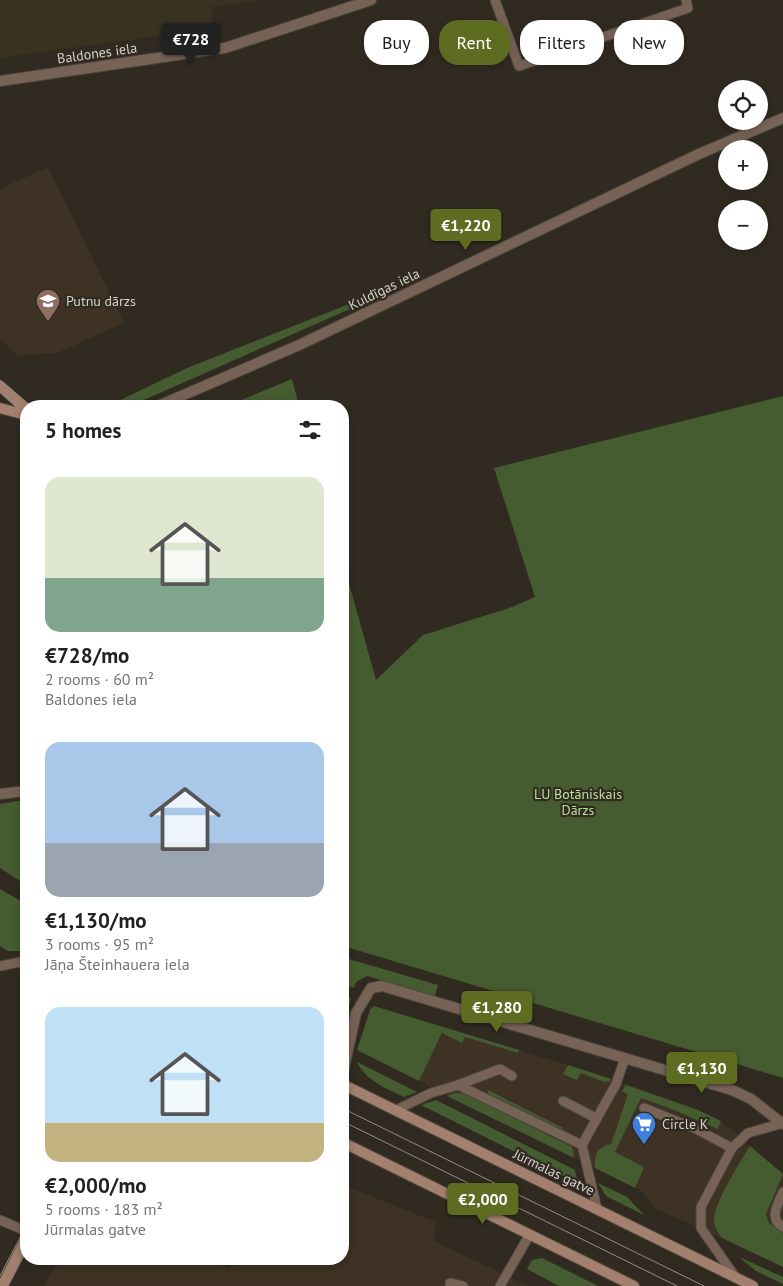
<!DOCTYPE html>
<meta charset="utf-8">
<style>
body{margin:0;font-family:"PT Sans",sans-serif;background:#f2f2f2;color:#202124;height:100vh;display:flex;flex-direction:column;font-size:19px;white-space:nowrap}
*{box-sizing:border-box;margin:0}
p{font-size:16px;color:#757577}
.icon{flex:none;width:28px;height:28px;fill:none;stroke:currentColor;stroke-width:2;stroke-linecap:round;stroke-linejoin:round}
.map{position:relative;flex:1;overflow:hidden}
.sheet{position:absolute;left:20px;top:400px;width:329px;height:865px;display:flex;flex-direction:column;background:#fff;border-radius:20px;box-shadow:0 2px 8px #0003}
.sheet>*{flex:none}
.top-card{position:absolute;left:364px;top:20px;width:344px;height:45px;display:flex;gap:10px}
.tools{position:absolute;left:718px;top:80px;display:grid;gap:10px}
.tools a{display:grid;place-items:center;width:50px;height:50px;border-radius:50%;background:#fff;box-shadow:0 2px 8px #0003;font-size:25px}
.price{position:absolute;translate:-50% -42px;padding:0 11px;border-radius:5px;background:#5d6c21;color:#fff;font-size:16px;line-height:32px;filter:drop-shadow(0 1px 2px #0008)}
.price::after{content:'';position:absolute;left:50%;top:30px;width:15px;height:11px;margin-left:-8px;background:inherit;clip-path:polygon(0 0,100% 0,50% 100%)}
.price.selected{background:#222;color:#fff}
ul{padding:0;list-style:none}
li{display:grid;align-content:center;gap:10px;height:265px;padding:0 25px}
li span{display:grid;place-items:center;height:155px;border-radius:15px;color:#555}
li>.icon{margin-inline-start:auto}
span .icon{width:90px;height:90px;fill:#fffc;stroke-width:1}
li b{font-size:21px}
h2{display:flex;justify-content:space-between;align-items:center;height:60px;padding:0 25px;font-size:21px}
.tag{padding:0 18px;border-radius:20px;background:#fff;box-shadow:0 2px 8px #0003;font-size:18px;line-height:45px}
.tag.selected{background:#5d6c21;color:#fff}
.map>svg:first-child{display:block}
.built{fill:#3d3223}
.industrial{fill:#393221}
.green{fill:#455c30}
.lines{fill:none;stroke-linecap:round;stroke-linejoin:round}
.lane-casing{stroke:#4b453c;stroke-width:11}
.street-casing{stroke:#4b453c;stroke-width:12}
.secondary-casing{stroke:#4b453c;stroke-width:12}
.lane{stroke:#776256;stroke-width:9}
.street{stroke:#776256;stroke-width:10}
.secondary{stroke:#a2806d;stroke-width:10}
.tram{stroke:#938d86;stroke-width:1}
.labels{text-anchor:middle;stroke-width:4.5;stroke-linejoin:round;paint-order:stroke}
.street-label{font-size:14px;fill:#d6d1cb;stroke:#312a21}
.poi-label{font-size:14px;fill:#d6d1cb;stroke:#312a21;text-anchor:start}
.park-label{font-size:14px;fill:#b9e097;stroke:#312a21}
</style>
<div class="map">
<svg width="783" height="1286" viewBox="0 0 783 1286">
<rect width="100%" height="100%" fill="#312a21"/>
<g class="built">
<polygon points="48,167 124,323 57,353 19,356 0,339 0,189"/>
<polygon points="445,1028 568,1065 646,1091 698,1110 729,1127 759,1155 722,1238 656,1209 642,1191 419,1081"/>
<polygon points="783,1174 783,1237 753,1223"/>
<polygon points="343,1185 436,1222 434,1241 528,1286 44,1286 58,1259 202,1259 229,1268 232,1259 342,1259"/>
</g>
<polygon class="industrial" points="0,0 262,0 211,7 213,28 0,58"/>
<g class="green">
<polygon points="367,297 368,301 137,403 128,406 111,406 114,403 187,368"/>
<polygon points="292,379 299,406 227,406"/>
<polygon points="783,396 783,1078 343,946 343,562 376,680 423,635 512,607 535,597 494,468"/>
<polygon points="18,801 26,801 26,885 0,868 0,804"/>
<polygon points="0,889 26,904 26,951 8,951 0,946"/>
<polygon points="342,957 438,985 435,996 367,976 356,982 354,988 343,985"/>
<polygon points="343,995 351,998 343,1028 342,995"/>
<polygon points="374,1006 519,1050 518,1053 465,1037 462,1043 442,1033 419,1081 357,1050 370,1010"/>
<path d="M357,1062l60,30 -13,5c-18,-9 -38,-16 -47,-35z"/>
<polygon points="568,1065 611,1079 610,1081 604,1082 581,1073 577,1080 563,1074"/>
<path d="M626,1085l72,25 23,11 -3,8 -49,-21 -28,-10 -26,54 29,15 -9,21 -40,-20c-1,-13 2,-21 16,-24l17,-50 -6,-3z"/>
<polygon points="488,1090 563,1128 559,1130 488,1095"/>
<polygon points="454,1093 466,1094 572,1147 574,1158 447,1096"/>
<polygon points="436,1100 575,1170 577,1180 575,1182 421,1105"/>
<path d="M750,1146l33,28 -17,40 3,9 14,10v34l-61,-29c-4,-5 -8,-11 -8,-18 0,-17 26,-58 36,-74z"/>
<polygon points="598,1183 627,1197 644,1215 606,1196"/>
<polygon points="739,1257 783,1277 783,1284 756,1271"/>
<polygon points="542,1258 598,1286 559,1286 527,1269 532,1260"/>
</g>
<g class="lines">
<defs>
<g id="lane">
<polyline points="495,0 519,66 688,8 686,0"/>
<polyline points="0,966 26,961"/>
<polyline points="458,1085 500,1069 512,1076"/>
<polyline points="563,1101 596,1118"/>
<polyline points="644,1108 696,1129 732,1148 701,1207 701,1228 736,1278"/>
<polyline points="396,1110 431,1093 458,1085 582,1145 597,1209"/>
<polyline points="582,1145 616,1084 625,1058"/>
<polyline points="732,1148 748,1133 783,1123"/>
<path d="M783,1192c-5,12 -15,27 0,35"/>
<polyline points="0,1220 26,1231"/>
<polyline points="450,1286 450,1283 463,1286"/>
<polyline points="500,1286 530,1234"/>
</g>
<g id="street">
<polyline points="0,81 225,48 371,0"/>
<polyline points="158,406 297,346 699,154 783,118"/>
<polyline points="0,794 26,791"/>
<polyline points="342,1077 356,1013 371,988 382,986 732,1090 751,1099 783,1124"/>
</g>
<g id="secondary">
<polyline points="0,386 26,409"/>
<polyline points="0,408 26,415"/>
<polyline points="342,1084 753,1286"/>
<polyline points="342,1142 634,1286"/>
<polyline points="2,1286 26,1239"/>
</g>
</defs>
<use href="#lane" class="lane-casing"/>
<use href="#street" class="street-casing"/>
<use href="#secondary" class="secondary-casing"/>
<use href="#lane" class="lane"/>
<use href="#street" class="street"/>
<use href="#secondary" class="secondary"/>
<g class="tram">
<polyline points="0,380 31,406"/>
<polyline points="0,392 26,416"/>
<polyline points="342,1108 704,1286"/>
<polyline points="342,1121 677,1286"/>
<polyline points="0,1276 26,1226"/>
<polyline points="8,1286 26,1252"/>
</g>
</g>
<defs>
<symbol id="school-pin" viewBox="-11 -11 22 30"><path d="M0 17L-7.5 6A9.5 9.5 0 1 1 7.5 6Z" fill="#8d6e63" stroke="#312a21"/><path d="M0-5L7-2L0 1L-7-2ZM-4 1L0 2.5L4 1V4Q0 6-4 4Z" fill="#fff"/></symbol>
<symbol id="supermarket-pin" viewBox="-11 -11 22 30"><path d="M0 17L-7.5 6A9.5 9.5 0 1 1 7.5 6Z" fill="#3f7fe0" stroke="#312a21"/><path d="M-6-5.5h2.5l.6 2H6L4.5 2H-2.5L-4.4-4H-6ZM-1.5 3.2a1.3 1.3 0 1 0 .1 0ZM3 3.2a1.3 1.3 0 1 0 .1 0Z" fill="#fff"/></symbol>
</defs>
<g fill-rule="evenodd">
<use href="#school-pin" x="34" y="287" width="28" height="38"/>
<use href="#supermarket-pin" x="630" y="1110" width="28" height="38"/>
</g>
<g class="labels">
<g class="street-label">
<text transform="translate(97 53) rotate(-8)" y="5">Baldones iela</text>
<text transform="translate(384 289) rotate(-26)" y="5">Kuldīgas iela</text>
<text transform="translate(554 1172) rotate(26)" y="5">Jūrmalas gatve</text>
</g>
<g class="poi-label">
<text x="66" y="306">Putnu dārzs</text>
<text x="662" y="1129">Circle K</text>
</g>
<g class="park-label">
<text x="578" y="799">LU Botāniskais<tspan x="578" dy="16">Dārzs</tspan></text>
</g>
</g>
</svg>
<div class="tools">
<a><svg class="icon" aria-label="locate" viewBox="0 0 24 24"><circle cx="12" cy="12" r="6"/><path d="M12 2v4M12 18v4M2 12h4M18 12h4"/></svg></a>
<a>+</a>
<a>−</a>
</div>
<b class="price selected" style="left:191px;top:65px">€728</b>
<b class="price" style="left:466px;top:251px">€1,220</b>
<b class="price" style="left:497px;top:1033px">€1,280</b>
<b class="price" style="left:702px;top:1094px">€1,130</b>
<b class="price" style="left:483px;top:1225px">€2,000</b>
<div class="top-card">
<a class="tag">Buy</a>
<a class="tag selected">Rent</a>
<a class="tag">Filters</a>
<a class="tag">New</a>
</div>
<section class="sheet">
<h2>5 homes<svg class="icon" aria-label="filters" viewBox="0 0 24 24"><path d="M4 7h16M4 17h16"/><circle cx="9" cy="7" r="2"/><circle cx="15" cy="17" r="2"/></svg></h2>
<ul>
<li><span style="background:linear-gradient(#dfe7d0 65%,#7fa58c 0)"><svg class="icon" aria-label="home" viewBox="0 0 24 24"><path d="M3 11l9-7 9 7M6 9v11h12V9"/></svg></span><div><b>€728/mo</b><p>2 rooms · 60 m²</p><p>Baldones iela</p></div></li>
<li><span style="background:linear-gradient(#a9c7e8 65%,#9aa5b1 0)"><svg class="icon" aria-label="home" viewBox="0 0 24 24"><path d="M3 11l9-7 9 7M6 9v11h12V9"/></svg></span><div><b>€1,130/mo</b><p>3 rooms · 95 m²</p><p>Jāņa Šteinhauera iela</p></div></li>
<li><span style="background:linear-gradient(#bfe0f5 75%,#c2b280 0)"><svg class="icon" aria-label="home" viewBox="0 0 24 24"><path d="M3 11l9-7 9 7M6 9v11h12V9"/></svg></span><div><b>€2,000/mo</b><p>5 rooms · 183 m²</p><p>Jūrmalas gatve</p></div></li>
</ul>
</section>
</div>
